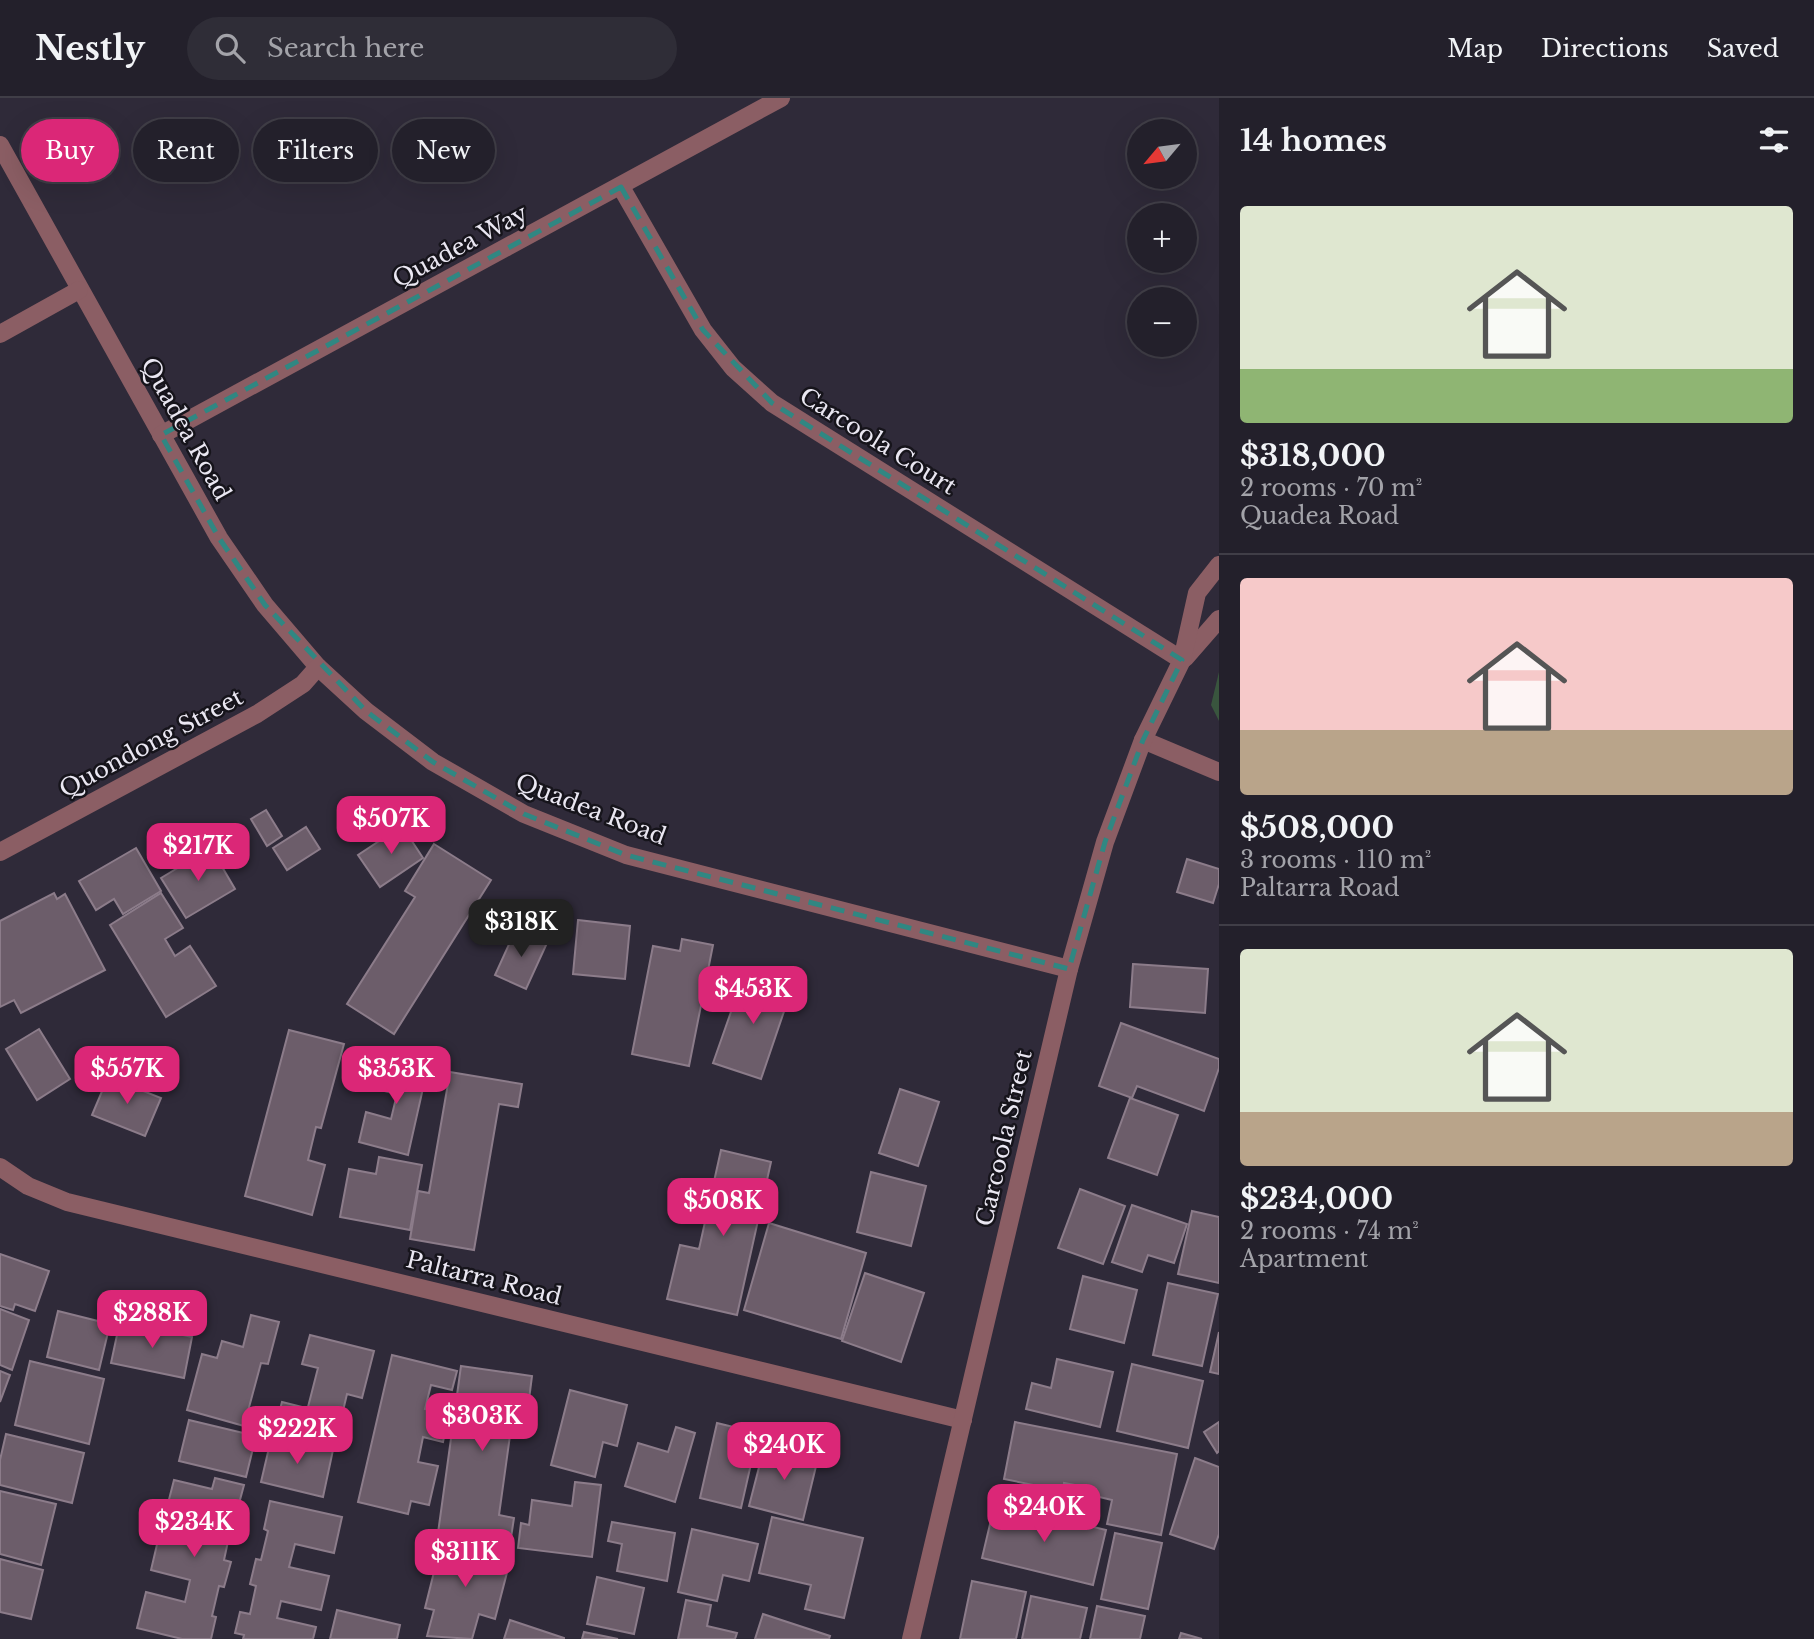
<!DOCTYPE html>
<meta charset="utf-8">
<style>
body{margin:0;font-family:"Libre Baskerville",serif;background:#2f2d37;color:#f1f3f6;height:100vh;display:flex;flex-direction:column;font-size:26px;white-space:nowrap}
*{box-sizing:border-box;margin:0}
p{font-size:23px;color:#a3a3a9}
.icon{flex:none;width:38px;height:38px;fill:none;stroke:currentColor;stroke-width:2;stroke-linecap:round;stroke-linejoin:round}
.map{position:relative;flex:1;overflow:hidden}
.drawer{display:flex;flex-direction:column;background:#23202b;width:595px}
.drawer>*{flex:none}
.banner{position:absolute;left:21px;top:21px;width:665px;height:63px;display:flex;gap:14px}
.needle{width:46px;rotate:241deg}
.controls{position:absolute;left:1127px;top:21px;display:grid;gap:14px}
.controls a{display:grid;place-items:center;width:70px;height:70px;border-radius:50%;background:#23202b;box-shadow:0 7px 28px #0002,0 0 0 2px #403e47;font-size:35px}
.price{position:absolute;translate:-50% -60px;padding:0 16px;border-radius:14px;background:#db2777;color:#fff;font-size:23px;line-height:46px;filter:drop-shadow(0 2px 4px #0008)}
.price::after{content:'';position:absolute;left:50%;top:42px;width:21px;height:16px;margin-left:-10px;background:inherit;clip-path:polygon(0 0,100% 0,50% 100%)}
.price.active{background:#222;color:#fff}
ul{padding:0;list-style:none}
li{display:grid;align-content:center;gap:14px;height:371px;padding:0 21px}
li+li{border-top:2px solid #403e47}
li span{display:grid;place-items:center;height:217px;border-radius:7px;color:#555}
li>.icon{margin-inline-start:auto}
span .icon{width:126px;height:126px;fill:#fffc;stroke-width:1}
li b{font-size:30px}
h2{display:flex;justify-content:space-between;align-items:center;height:84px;padding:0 21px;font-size:30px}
.pill{padding:0 24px;border-radius:32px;background:#23202b;box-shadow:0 7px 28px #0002,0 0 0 2px #403e47;font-size:24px;line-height:63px}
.pill.active{background:#db2777;color:#fff}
header{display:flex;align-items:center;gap:42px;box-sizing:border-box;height:98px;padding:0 35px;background:#23202b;border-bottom:2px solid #403e47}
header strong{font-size:33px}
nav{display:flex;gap:38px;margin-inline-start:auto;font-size:24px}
.search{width:490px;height:63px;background:#2f2d37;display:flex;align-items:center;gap:18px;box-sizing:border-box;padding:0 24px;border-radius:38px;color:#a3a3a9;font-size:26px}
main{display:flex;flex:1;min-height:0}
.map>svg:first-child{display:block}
.green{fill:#39553e}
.building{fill:#6c5d6a;stroke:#8c7c8a;stroke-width:2}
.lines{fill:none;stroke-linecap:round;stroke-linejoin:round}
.minor{stroke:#8b5e64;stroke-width:18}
.tertiary{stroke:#8b5e64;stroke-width:18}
.marked{fill:none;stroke:#308782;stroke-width:5;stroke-dasharray:14 9;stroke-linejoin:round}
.labels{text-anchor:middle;stroke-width:5;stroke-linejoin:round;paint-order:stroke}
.street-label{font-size:23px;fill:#eae7f2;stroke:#16141b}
</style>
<header>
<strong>Nestly</strong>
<div class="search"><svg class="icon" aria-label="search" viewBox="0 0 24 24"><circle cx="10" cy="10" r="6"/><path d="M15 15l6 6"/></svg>Search here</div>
<nav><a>Map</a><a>Directions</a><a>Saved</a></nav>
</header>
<main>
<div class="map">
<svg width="1219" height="1541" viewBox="0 0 1219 1541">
<rect width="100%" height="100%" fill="#2f2a39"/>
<polygon class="green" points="1219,574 1219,623 1211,607"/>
<g class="building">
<polygon points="266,712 282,738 267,748 251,721"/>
<polygon points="402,728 423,760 380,789 358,757"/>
<polygon points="306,729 320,751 287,772 273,750"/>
<polygon points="434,746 491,782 394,936 347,906 415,799 405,793"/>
<polygon points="136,750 161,793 123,816 114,801 96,812 79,783"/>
<polygon points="211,750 235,791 186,820 161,780"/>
<polygon points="1187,761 1219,771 1219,786 1213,805 1177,794"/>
<polygon points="54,795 57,801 65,796 105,872 21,915 14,902 0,909 0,823"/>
<polygon points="161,795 183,830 165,841 175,858 190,848 216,888 166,919 110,827"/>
<polygon points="578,822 630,828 625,881 573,876"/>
<polygon points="516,831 547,845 526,891 495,877"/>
<polygon points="682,841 713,847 689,968 632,956 653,848 680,853"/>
<polygon points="1133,866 1208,871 1205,915 1130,909"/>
<polygon points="745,874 792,890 761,981 713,965"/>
<polygon points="1121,925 1219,961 1219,970 1204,1013 1137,988 1132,1000 1099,988"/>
<polygon points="39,931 70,981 37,1002 6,951"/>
<polygon points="289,932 344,946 321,1030 316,1029 308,1062 325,1067 312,1117 245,1098"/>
<polygon points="384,958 428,968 408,1057 359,1044 366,1014 391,1021 397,996 376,991"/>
<polygon points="450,974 522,986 518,1009 499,1006 474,1152 410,1141 418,1093 429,1095"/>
<polygon points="108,979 161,1000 145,1038 92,1017"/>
<polygon points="900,991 939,1004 918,1068 879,1055"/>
<polygon points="1130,1000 1178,1017 1157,1077 1108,1060"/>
<polygon points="721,1052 771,1064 737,1217 667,1201 680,1147 699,1151"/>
<polygon points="379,1059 422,1067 410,1132 340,1119 349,1071 376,1076"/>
<polygon points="871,1074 926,1088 911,1148 857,1134"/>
<polygon points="1080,1091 1125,1108 1103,1166 1058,1150"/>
<polygon points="1132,1107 1187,1126 1174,1165 1148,1157 1142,1174 1112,1164"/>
<polygon points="1192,1113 1219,1119 1219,1185 1178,1176"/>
<polygon points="769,1125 866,1155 841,1241 744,1212"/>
<polygon points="0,1156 49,1173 35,1213 15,1206 13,1212 0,1208"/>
<polygon points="865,1175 924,1195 901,1264 842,1243"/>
<polygon points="1083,1178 1137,1192 1124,1245 1070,1231"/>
<polygon points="1168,1185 1218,1196 1202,1268 1153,1257"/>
<polygon points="0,1211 29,1222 12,1272 0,1267"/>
<polygon points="58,1213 110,1226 99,1272 47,1259"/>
<polygon points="251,1217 279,1224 268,1266 261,1265 244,1328 187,1312 202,1256 217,1260 222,1243 243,1249"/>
<polygon points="120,1223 192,1239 184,1280 111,1265"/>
<polygon points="1219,1234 1219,1276 1210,1274"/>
<polygon points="310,1237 374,1253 362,1300 347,1296 342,1317 308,1309 318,1270 302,1266"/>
<polygon points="392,1257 457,1273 452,1292 431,1287 425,1311 449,1316 443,1344 423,1339 418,1364 438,1368 429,1407 411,1403 408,1416 358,1404"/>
<polygon points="1057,1261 1113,1274 1100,1329 1026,1311 1032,1285 1051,1290"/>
<polygon points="30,1263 104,1281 89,1346 15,1327"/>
<polygon points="1132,1266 1203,1283 1188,1350 1117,1333"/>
<polygon points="461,1268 532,1278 526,1325 512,1323 499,1417 514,1420 510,1446 438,1435"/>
<polygon points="0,1273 10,1277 0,1304"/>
<polygon points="570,1292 627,1307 617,1348 603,1344 595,1379 551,1367"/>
<polygon points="282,1304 342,1319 333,1352 273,1337"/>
<polygon points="189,1322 256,1338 246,1379 179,1363"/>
<polygon points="1015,1324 1177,1356 1161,1437 1107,1426 1112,1402 1095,1398 1096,1391 1064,1385 1063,1393 1004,1381"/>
<polygon points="1219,1324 1219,1353 1217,1355 1204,1334"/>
<polygon points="717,1325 758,1335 741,1410 700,1400"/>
<polygon points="676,1329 695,1335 675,1404 625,1388 638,1345 668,1354"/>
<polygon points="6,1336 84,1355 72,1405 0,1387 0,1362"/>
<polygon points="272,1337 333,1352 323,1399 261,1384"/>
<polygon points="765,1346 818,1360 803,1422 749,1408"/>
<polygon points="1195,1360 1219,1369 1219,1436 1214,1451 1170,1436"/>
<polygon points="215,1380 244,1387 237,1413 245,1416 241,1437 230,1434 224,1462 231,1464 224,1489 219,1488 212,1518 216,1519 211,1541 182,1541 137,1530 146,1494 185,1504 190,1482 151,1472 159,1438 199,1447 203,1430 164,1421 174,1382 212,1391"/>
<polygon points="575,1384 601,1387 592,1459 518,1450 521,1425 529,1427 532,1402 572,1408"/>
<polygon points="0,1393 56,1406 41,1467 0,1456"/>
<polygon points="270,1403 342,1419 334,1455 295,1446 289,1469 329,1478 321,1512 281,1503 277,1520 316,1529 313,1541 243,1541 244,1537 235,1535 240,1514 250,1516 256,1488 250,1486 256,1461 261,1462 268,1433 264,1431"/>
<polygon points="995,1405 1106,1432 1093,1487 982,1460"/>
<polygon points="772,1419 863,1440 844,1520 805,1511 811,1487 759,1475"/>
<polygon points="612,1424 675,1435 667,1483 617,1473 622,1446 608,1443"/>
<polygon points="692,1431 758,1446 749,1483 723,1477 717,1503 678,1494"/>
<polygon points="1115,1435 1162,1445 1148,1511 1101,1501"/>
<polygon points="442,1442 511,1459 495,1521 479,1516 472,1541 427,1538 434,1512 425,1510"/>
<polygon points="0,1461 43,1472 31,1521 0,1514"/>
<polygon points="597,1479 644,1490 634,1536 587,1526"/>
<polygon points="972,1483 1026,1494 1016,1541 960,1541"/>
<polygon points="1031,1498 1087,1510 1080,1541 1022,1541"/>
<polygon points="686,1502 711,1507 707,1528 737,1535 735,1541 678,1541"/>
<polygon points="1097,1508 1145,1518 1140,1541 1090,1541"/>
<polygon points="337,1512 400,1527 397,1541 330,1541"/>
<polygon points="763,1516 830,1538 829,1541 755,1541"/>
<polygon points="510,1522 564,1540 564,1541 504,1541"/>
<polygon points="584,1534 618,1541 582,1541"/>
<polygon points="1181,1535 1202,1541 1179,1541"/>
</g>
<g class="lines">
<g class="minor">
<polyline points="0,47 219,440 265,507 318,569 366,613 433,664 524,716 626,757 1069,871"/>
<polyline points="621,89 703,232 733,270 772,305 1182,562"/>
<polyline points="0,236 79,192"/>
<polyline points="161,337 781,0"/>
<polyline points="1143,642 1219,674"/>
<polyline points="0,754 257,616 303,586 318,569"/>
<polyline points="0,1069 28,1088 67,1104 963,1322"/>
</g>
<g class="tertiary">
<polyline points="1185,560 1219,521"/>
<polyline points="911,1541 1069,871 1105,744 1143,642 1182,562 1197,495 1219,467"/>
</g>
</g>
<path class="marked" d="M621,89l82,143 69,73 410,257 -39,80 -38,102 -36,127 -443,-114 -102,-41 -91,-52 -67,-51 -101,-106 -46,-67 -58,-103z"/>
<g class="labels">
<g class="street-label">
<text transform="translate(460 148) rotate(-28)" y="8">Quadea Way</text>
<text transform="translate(186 331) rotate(61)" y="8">Quadea Road</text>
<text transform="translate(878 343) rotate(32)" y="8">Carcoola Court</text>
<text transform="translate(151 645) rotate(-28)" y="8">Quondong Street</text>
<text transform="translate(591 711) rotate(21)" y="8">Quadea Road</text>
<text transform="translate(1004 1040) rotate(-77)" y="8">Carcoola Street</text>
<text transform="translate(484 1180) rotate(14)" y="8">Paltarra Road</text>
</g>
</g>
</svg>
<div class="controls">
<a><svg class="needle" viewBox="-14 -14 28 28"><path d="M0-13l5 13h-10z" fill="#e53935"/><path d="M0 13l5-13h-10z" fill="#a3a3a9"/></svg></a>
<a>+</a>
<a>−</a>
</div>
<b class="price" style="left:391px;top:758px">$507K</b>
<b class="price" style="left:198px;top:785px">$217K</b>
<b class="price active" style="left:521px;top:861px">$318K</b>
<b class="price" style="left:753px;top:928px">$453K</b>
<b class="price" style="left:127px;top:1008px">$557K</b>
<b class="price" style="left:396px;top:1008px">$353K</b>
<b class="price" style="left:723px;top:1140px">$508K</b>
<b class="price" style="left:152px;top:1252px">$288K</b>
<b class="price" style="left:482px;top:1355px">$303K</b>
<b class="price" style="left:297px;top:1368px">$222K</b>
<b class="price" style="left:784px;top:1384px">$240K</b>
<b class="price" style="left:1044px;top:1446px">$240K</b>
<b class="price" style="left:194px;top:1461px">$234K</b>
<b class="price" style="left:465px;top:1491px">$311K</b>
<div class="banner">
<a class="pill active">Buy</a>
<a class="pill">Rent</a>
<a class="pill">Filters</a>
<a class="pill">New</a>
</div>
</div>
<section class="drawer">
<h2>14 homes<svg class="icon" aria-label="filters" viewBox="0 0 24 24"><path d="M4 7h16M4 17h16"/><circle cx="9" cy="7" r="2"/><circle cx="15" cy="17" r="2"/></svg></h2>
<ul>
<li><span style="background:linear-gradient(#dfe7d0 75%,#8fb573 0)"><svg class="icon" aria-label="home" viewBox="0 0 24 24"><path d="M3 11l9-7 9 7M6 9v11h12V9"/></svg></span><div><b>$318,000</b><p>2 rooms · 70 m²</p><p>Quadea Road</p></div></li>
<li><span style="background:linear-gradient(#f6c9c9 70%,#b9a48a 0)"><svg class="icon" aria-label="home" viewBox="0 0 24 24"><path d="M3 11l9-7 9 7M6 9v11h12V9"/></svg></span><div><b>$508,000</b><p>3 rooms · 110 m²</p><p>Paltarra Road</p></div></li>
<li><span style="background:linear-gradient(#dfe7d0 75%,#b9a48a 0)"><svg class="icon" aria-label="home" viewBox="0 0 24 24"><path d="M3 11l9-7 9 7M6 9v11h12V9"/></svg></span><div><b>$234,000</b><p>2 rooms · 74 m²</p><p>Apartment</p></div></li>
</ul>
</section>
</main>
